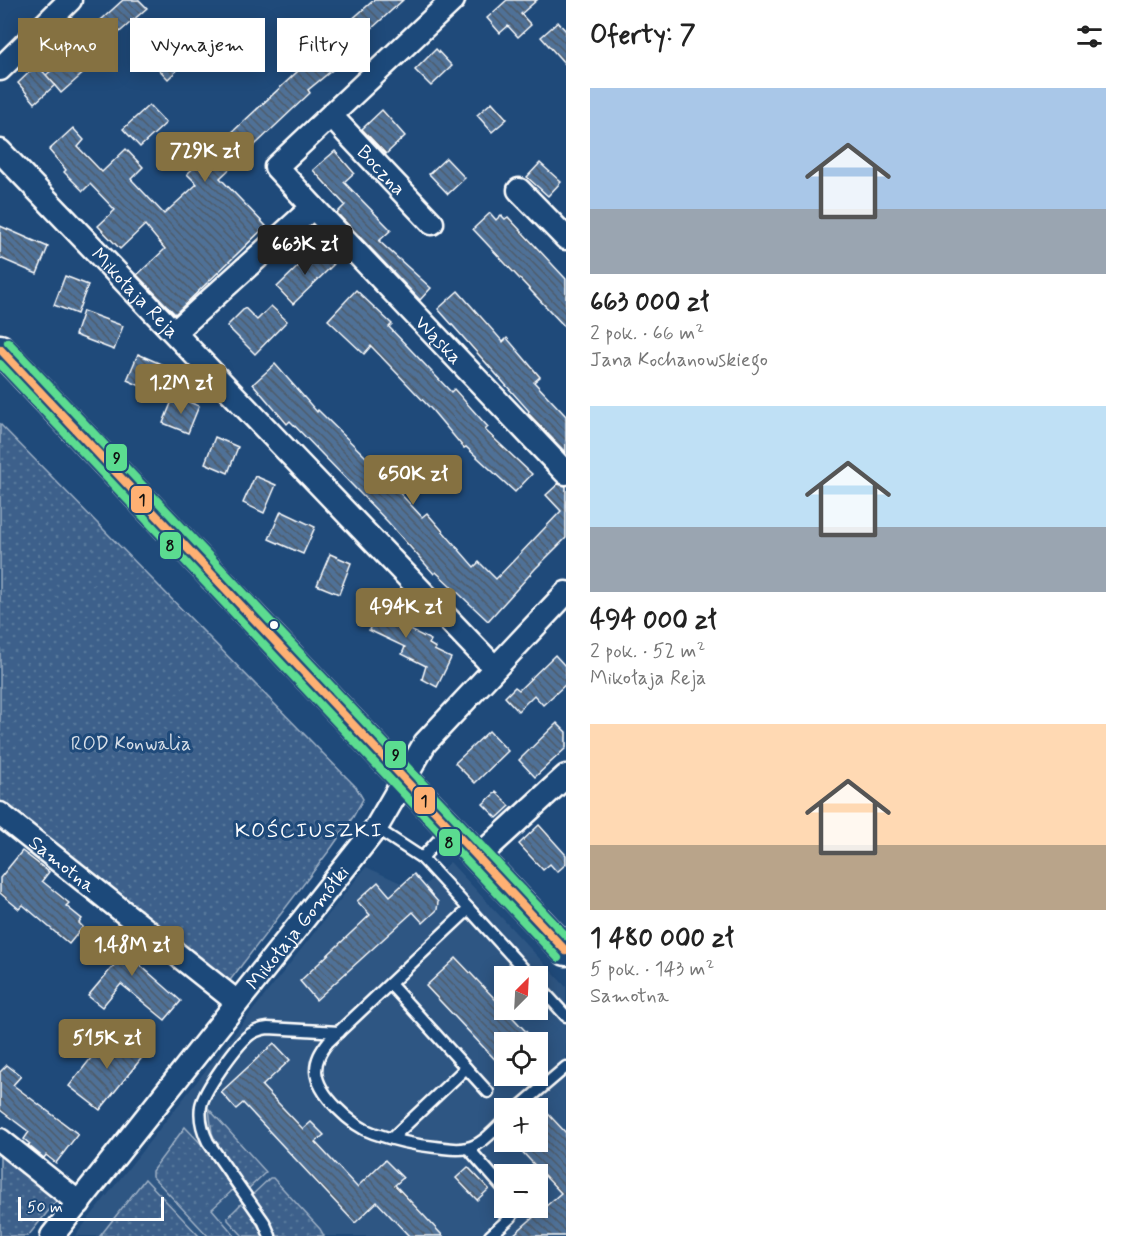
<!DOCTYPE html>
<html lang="pl">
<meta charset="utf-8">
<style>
body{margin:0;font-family:Mynerve,sans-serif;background:#f2f2f2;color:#222;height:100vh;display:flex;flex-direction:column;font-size:22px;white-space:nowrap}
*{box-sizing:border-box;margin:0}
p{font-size:20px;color:#767676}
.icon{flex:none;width:33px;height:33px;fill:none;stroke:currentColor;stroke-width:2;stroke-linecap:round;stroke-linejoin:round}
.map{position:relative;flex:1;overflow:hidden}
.sheet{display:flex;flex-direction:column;background:#fff;width:564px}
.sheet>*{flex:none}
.banner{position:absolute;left:18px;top:18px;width:458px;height:54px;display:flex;gap:12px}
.needle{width:39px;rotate:24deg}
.buttons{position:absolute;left:494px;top:966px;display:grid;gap:12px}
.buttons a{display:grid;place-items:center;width:54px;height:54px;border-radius:0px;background:#fff;box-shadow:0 3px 15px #0003;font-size:30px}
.scale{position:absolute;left:18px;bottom:15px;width:146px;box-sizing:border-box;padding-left:6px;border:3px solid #fff;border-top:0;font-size:16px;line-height:21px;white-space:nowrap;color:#fff;-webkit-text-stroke:4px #1f4a7a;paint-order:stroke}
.price{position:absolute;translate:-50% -51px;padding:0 14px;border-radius:6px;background:#857141;color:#fff;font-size:20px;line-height:39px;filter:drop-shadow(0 2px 3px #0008)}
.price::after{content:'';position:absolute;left:50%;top:36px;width:18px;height:14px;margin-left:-9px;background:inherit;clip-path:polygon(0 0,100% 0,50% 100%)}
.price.active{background:#222;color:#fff}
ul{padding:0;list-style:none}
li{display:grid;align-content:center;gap:12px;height:318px;padding:0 24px}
li span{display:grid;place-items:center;height:186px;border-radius:0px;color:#555}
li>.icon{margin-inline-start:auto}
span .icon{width:108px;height:108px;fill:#fffc;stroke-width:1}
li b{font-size:26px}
h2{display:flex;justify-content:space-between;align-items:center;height:72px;padding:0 24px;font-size:26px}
.chip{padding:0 21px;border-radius:0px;background:#fff;box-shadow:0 3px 15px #0003;font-size:21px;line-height:54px}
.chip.active{background:#857141;color:#fff}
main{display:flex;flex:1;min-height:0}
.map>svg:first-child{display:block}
.built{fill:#2e5683;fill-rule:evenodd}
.grass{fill:url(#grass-dots);stroke:#9eb0c5;stroke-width:1.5}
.building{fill:url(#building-back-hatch);stroke:#fff;stroke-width:1.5}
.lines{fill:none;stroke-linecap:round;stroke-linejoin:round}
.service-casing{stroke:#fff;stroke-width:15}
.minor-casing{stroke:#fff;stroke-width:27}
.tertiary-casing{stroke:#fff;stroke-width:33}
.service{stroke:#1f4a7a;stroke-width:10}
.minor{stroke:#1f4a7a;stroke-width:22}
.tertiary{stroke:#1f4a7a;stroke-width:28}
.bus-1-casing{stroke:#1f4a7a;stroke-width:12}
.bus-2-casing{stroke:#1f4a7a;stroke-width:12}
.bus-3-casing{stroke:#1f4a7a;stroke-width:12}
.bus-1{stroke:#feb073;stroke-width:8}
.bus-2{stroke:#5bdc90;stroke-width:8}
.bus-3{stroke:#5bdc90;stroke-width:8}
.bus-dot{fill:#fff;stroke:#1f4a7a;stroke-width:2}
.labels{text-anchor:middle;stroke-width:6;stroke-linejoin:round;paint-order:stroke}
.street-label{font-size:20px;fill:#fff;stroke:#1f4a7a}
.park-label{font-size:20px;fill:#d8dfe8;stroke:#1f4a7a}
.neighbourhood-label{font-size:21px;letter-spacing:1.5px;fill:#fff;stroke:#1f4a7a}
.line-badge{stroke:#1f4a7a;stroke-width:2}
.pale-badge-label{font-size:16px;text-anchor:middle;font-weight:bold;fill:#111}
</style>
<main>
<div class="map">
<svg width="566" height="1236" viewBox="0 0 566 1236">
<defs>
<pattern id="grass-dots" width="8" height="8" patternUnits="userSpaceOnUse" patternTransform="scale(1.5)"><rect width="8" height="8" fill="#3c618b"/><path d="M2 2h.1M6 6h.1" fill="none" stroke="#59799c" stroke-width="1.8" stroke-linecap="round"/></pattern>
<pattern id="building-back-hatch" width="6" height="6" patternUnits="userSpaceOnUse" patternTransform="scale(1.5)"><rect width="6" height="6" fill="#507197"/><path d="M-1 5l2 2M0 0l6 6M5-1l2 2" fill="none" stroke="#4e5b6a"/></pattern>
</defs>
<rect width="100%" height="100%" fill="#1f4a7a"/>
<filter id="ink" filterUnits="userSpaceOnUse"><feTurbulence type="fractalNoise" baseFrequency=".0167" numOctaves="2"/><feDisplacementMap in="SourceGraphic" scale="12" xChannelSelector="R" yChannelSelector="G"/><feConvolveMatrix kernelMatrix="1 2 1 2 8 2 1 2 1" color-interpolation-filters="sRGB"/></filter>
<g filter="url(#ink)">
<path class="built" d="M450,862l116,125v249h-491l291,-369 37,17 11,-10 10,12zM504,976h33v34h-33zM504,1042h33v34h-33zM504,1108h33v34h-33zM504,1174h33v34h-33z"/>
<g class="grass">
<polygon points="0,424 356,787 363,799 353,817 332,847 225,987 0,805"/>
<polygon points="209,1109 266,1172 248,1189 215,1140 212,1133"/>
<polygon points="185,1127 205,1148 233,1190 212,1209 235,1236 208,1236 152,1176 152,1171"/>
<polygon points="0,1152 58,1199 28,1236 0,1236"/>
<polygon points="270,1178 273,1178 320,1229 324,1236 277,1236 272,1224 252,1195"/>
<polygon points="145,1179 199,1236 100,1236"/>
<polygon points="243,1202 264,1236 243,1236 228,1220 228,1217"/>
</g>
<g class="building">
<polygon points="123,0 139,0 147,8 105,45 91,29"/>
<polygon points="374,0 403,0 359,40 363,45 308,90 310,93 220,178 266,226 175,314 137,275 165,249 145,225 120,249 98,226 115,210 90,184 83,191 64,172 66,170 49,150 73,128 84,140 78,147 102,172 126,149 143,167 131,179 164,214 197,184 187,174 311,59 309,57"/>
<polygon points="507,0 537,0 521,14 531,25 518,37 508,26 500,33 487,18"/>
<polygon points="558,22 566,31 566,65 541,37"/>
<polygon points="181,39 195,53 168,79 154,64"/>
<polygon points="436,49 452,66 431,86 415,70"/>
<polygon points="72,53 87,70 61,93 46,75"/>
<polygon points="37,65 55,85 35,103 18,83"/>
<polygon points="492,102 507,119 492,132 477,115"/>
<polygon points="149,105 166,123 140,147 123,129"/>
<polygon points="382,110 405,136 386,154 362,129"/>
<polygon points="335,151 354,173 344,182 391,230 379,241 431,288 420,300 337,213 345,205 313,170"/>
<polygon points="446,158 465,178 448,194 429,174"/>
<polygon points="540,163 561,182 548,196 527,177"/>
<polygon points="490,213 496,220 501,215 505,219 508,217 566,279 566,328 473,229"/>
<polygon points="0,226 48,247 37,274 0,258"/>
<polygon points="317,248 333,265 293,304 277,287"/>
<polygon points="65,276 88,285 77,314 54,305"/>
<polygon points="356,290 392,324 389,327 451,392 454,389 488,427 485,430 532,474 515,492 466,447 464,448 432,410 371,346 364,354 328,320"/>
<polygon points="458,291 503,342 507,338 540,377 534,382 566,416 566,453 528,413 529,411 438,309"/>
<polygon points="271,306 287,321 255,354 227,326 245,308 257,320"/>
<polygon points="83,311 123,326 114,350 75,335"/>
<polygon points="138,354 163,365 152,391 127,380"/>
<polygon points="275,364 317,412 318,410 370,461 422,517 427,513 474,567 479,562 496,579 561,511 546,495 558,484 566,486 566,538 535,569 488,621 436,572 434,574 388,522 290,421 287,424 253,384"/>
<polygon points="174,396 199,406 188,433 163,423"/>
<polygon points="215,437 238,447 228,473 205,463"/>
<polygon points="255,476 276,485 264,513 243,503"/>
<polygon points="281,511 315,527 303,554 269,539"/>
<polygon points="330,554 351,563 339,594 317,585"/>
<polygon points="371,594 377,597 378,594 396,602 388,619 431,640 429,644 436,648 434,650 451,658 437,687 422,679 426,666 402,654 405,647 369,630 372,622 361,617"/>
<polygon points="555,655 566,667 566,684 543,705 534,695 518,711 505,697 515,687 519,690"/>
<polygon points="557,723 566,732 566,748 535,777 519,760"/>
<polygon points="489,731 508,751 475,783 455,763"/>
<polygon points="496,792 510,806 497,818 483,804"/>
<polygon points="539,825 566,855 566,864 557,872 550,864 543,870 519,844"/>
<polygon points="22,851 49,872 42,881 69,903 66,906 82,919 79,923 83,927 69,944 23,905 19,909 0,893 0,878"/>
<polygon points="414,874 438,902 437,910 423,923 413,912 316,1000 300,981 370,915 357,901 378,882 390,896"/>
<polygon points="115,929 147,956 140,965 181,1001 165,1020 121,984 102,1007 88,996 115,964 98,949"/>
<polygon points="456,958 536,1042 504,1042 504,1069 426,986"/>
<polygon points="113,1030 144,1055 100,1110 69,1086"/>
<polygon points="274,1043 290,1060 262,1086 303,1129 311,1122 324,1135 315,1142 357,1187 385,1160 403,1178 395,1185 443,1236 409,1236 377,1202 355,1223 243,1103 236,1109 221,1092"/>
<polygon points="7,1065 21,1076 13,1085 78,1134 56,1163 46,1155 44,1158 28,1145 30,1144 24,1139 29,1132 0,1110 0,1072"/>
<polygon points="537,1102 566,1133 566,1236 512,1236 561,1193 513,1142 537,1142"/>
<polygon points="468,1167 489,1189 477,1200 456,1178"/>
</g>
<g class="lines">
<defs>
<g id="service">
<path d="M450,827l-28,31 47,51 -141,133c-7,9 -12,17 -12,29 1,23 36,55 57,62 20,7 41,12 62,14 11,1 22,4 32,1 15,-3 26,-17 37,-27"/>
<polyline points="376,828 422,858"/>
<polyline points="469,909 530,976"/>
<polyline points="390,984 488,1092"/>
<polyline points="537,984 566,1016"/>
<polyline points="518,1108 566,1067"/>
<polyline points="392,1138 466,1068"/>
<polyline points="468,1148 504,1189"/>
<path d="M270,1236l-6,-14 -56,-80c-6,-12 -9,-23 -7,-36 3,-16 34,-58 46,-69 6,-6 13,-8 21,-9l71,4"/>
<polyline points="490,1236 511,1217 515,1208"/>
</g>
<g id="minor">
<polyline points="0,69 70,0"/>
<path id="s1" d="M331,116l101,107"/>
<path id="s2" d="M0,151l495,517"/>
<polyline points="519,190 566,238"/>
<path id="s3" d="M313,207l253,266"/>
<polyline points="175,332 313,207 276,167 453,0"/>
<path id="s4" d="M0,814l237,188"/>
<polyline points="478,857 566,776"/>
<polyline points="0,1140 79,1203"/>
<path id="s5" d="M52,1236l324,-408 49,-85 141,-150"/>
</g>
<polyline id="tertiary" points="0,349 566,951"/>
</defs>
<use href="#service" class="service-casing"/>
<use href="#minor" class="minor-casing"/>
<use href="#tertiary" class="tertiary-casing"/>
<use href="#service" class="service"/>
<use href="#minor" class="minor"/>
<use href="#tertiary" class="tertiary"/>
<defs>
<polyline id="bus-1" points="0,349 566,951"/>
<polyline id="bus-2" points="0,364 558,958"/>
<polyline id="bus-3" points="8,342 566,936"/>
</defs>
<use href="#bus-1" class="bus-1-casing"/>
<use href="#bus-2" class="bus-2-casing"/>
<use href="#bus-3" class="bus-3-casing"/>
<use href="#bus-1" class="bus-1"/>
<use href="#bus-2" class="bus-2"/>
<use href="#bus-3" class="bus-3"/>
</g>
</g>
<circle class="bus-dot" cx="274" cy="625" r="5"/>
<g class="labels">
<g class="street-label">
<text dy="7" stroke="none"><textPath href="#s1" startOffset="74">Boczna</textPath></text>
<text dy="7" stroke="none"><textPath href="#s2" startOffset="196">Mikołaja Reja</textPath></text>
<text dy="7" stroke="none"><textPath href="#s3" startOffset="183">Wąska</textPath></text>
<text dy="7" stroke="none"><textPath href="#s4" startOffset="80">Samotna</textPath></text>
<text dy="7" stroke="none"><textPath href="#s5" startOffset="394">Mikołaja Gomółki</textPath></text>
</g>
<g class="park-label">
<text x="131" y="750">ROD Konwalia</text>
</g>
<g class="neighbourhood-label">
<text x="309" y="837">KOŚCIUSZKI</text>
</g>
</g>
<g class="line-badge">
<rect x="105" y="443" width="23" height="29" rx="6" fill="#5bdc90"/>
<rect x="130" y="485" width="23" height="29" rx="6" fill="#feb073"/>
<rect x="159" y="531" width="23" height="29" rx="6" fill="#5bdc90"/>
<rect x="384" y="740" width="23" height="29" rx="6" fill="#5bdc90"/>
<rect x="413" y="786" width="23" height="29" rx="6" fill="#feb073"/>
<rect x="438" y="828" width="23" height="29" rx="6" fill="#5bdc90"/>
</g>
<g class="pale-badge-label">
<text x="117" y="463">9</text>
<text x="142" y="505">1</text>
<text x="170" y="551">8</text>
<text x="396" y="760">9</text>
<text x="424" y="806">1</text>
<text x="449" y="848">8</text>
</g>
</svg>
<div class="buttons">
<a><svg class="needle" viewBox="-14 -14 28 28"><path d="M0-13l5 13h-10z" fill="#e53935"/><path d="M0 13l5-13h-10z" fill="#767676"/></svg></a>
<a><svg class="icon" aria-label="locate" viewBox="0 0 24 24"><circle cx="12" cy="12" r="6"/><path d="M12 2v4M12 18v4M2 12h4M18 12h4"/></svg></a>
<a>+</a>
<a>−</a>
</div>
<div class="scale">50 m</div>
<b class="price" style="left:205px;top:183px">729K zł</b>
<b class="price active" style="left:305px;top:276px">663K zł</b>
<b class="price" style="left:181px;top:415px">1.2M zł</b>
<b class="price" style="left:413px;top:506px">650K zł</b>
<b class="price" style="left:406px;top:639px">494K zł</b>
<b class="price" style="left:132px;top:977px">1.48M zł</b>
<b class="price" style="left:107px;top:1070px">515K zł</b>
<div class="banner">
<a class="chip active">Kupno</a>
<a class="chip">Wynajem</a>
<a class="chip">Filtry</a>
</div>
</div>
<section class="sheet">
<h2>Oferty: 7<svg class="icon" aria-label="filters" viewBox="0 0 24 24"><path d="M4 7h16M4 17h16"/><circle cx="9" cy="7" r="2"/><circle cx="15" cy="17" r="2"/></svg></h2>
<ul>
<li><span style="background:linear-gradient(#a9c7e8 65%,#9aa5b1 0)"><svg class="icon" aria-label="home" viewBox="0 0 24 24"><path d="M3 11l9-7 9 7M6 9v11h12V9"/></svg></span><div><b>663 000 zł</b><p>2 pok. · 66 m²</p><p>Jana Kochanowskiego</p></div></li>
<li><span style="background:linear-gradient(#bfe0f5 65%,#9aa5b1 0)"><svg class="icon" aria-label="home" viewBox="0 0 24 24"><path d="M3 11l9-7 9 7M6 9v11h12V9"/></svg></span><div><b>494 000 zł</b><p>2 pok. · 52 m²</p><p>Mikołaja Reja</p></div></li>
<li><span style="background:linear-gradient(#ffd9b3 65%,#b9a48a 0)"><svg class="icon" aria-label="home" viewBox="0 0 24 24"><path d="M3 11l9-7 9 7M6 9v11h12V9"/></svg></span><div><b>1 480 000 zł</b><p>5 pok. · 143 m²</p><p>Samotna</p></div></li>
</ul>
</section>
</main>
